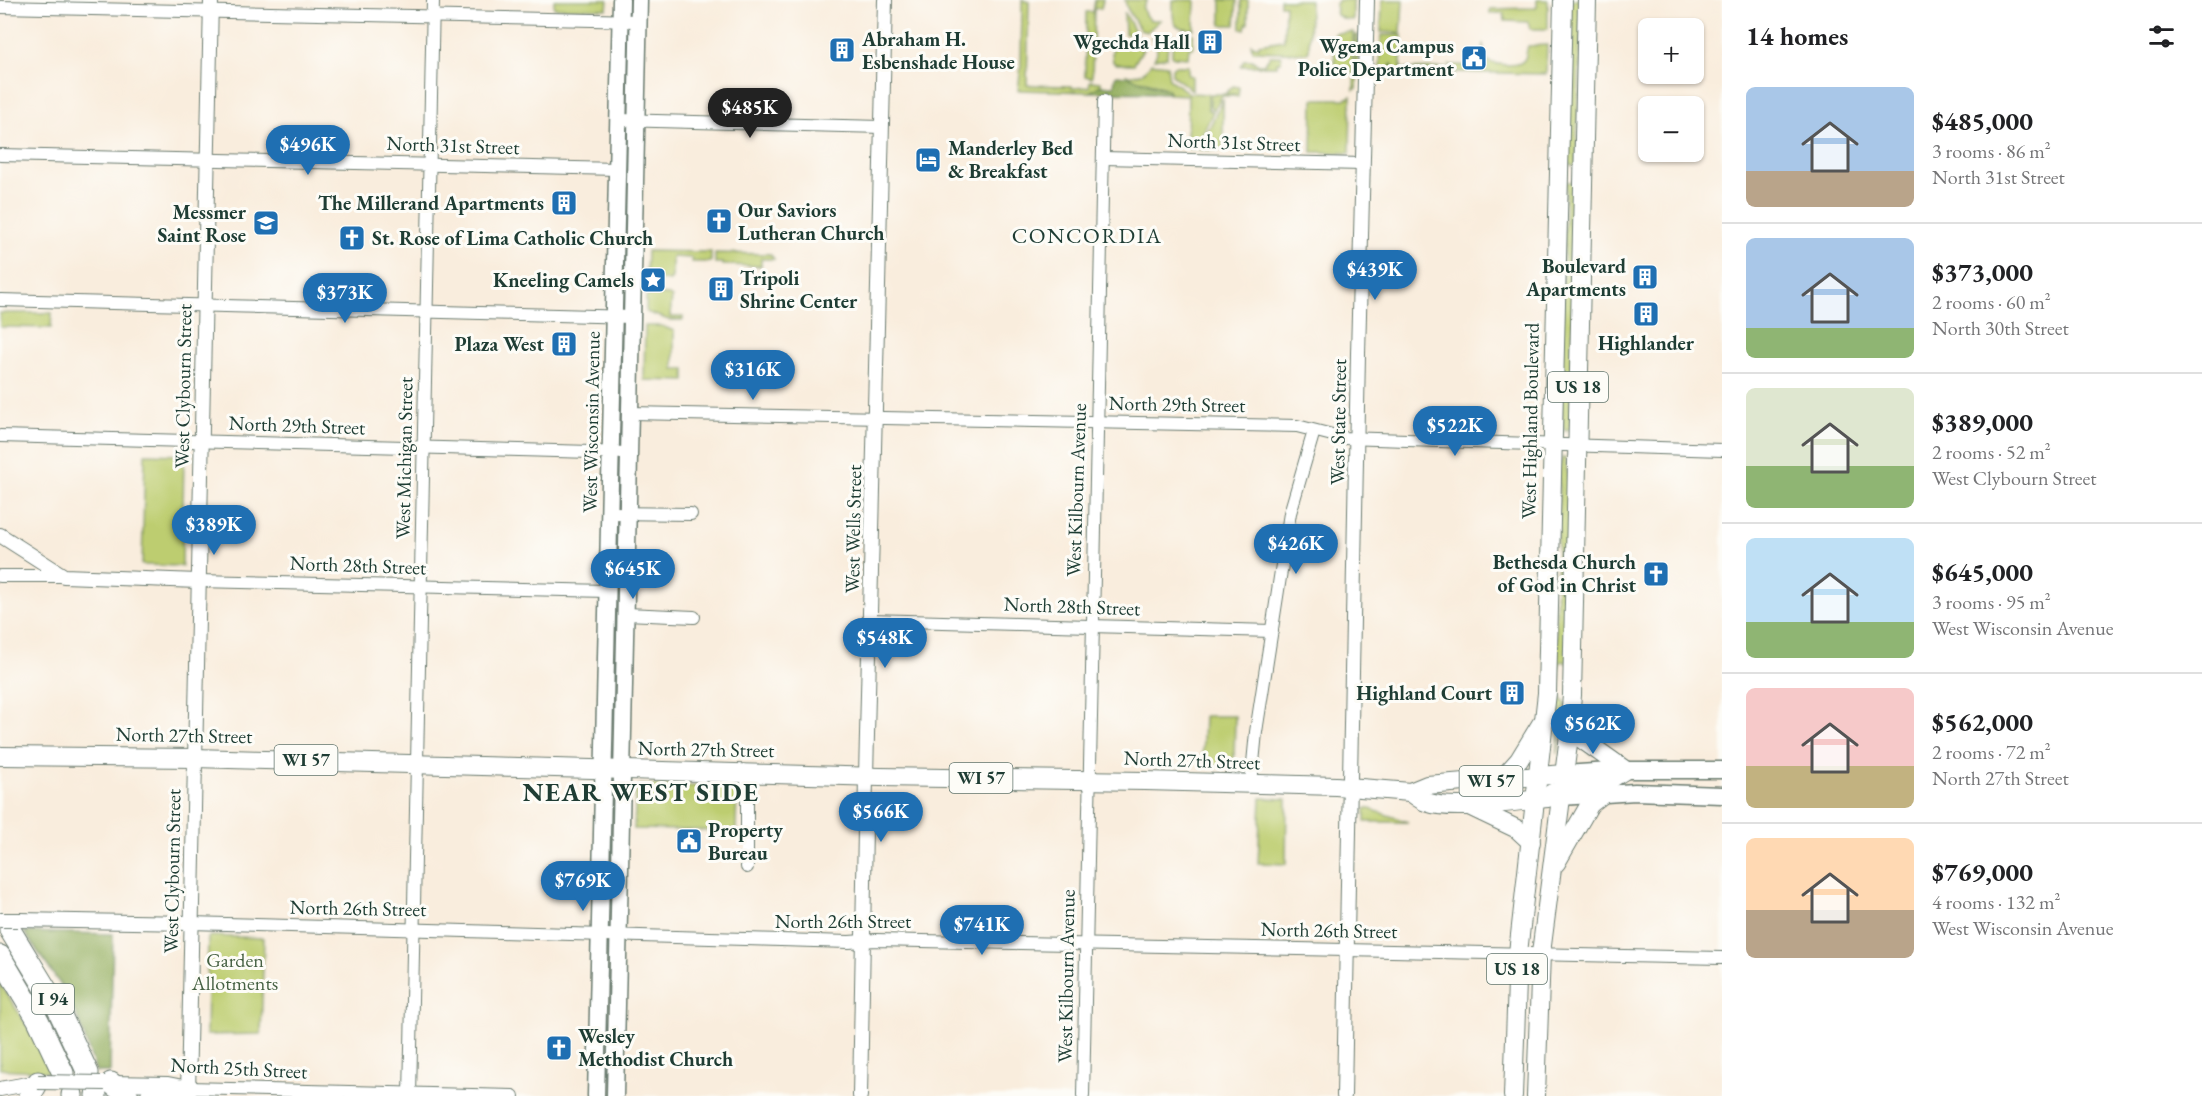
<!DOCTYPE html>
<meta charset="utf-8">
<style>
body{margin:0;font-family:"EB Garamond",serif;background:#f2f2f2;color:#202124;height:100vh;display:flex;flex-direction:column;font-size:22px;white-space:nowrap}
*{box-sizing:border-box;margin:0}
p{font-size:20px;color:#757577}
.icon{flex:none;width:33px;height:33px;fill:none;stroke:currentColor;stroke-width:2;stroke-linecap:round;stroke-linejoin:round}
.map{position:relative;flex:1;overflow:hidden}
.side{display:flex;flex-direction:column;background:#fff;width:480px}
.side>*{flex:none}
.controls{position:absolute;left:1638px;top:18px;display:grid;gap:12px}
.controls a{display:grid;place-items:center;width:66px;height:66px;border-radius:9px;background:#fff;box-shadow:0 2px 4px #0004;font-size:30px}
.price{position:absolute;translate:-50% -51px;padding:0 14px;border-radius:21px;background:#1f6fb2;color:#fff;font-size:20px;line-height:39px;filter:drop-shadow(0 2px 3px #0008)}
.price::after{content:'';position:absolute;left:50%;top:36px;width:18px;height:14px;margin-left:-9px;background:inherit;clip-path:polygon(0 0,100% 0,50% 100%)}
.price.selected{background:#222;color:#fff}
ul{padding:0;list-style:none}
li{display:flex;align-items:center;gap:18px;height:150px;padding:0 24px}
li+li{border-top:2px solid #e0e0e0}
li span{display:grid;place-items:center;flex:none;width:168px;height:120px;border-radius:9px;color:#555}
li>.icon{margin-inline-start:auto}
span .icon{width:72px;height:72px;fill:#fffc;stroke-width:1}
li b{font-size:26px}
h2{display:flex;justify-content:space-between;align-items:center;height:72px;padding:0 24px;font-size:26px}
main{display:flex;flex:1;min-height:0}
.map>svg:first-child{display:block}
.green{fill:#bdcd6f;stroke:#6e8552;stroke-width:1.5}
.forest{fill:#96b062;stroke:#5a764b;stroke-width:1.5}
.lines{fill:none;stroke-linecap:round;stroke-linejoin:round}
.minor-casing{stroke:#6b7b6f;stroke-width:14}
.tertiary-casing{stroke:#6b7b6f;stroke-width:16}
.secondary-casing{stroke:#6b7b6f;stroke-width:19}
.primary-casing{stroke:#6b7b6f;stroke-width:20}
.motorway-casing{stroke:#6b7b6f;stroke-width:23}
.minor{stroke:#fff;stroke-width:12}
.tertiary{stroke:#fff;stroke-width:14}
.secondary{stroke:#fff;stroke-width:16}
.primary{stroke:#fff;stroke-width:18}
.motorway{stroke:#fff;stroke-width:21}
.tertiary-bridge-casing{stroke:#6b7b6f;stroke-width:16;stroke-linecap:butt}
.tertiary-bridge{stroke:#fff;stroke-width:14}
.labels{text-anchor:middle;stroke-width:6;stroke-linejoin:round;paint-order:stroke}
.shield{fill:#fdfcf7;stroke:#62766e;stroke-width:1.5}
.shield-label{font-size:18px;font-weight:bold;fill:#1f3d34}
.poi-label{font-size:20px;font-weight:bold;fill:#1f3d34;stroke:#fdfcf7;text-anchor:end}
.street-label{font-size:20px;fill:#1f3d34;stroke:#fdfcf7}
.park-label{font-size:20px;fill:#466143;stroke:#fdfcf7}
.quarter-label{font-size:22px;letter-spacing:1.5px;fill:#1f3d34;stroke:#fdfcf7}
.district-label{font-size:26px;font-weight:bold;letter-spacing:1.5px;fill:#1f3d34;stroke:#fdfcf7}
</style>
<main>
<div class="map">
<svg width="1722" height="1096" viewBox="0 0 1722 1096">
<rect width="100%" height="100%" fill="#fdfcf7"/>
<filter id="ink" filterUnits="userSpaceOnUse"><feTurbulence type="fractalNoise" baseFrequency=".0167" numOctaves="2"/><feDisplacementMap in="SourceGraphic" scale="12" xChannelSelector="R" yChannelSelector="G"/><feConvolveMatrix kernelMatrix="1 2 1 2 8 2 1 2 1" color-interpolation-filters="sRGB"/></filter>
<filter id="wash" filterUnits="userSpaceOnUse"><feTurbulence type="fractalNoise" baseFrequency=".008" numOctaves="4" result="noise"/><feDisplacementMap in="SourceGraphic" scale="24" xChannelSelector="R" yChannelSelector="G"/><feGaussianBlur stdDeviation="1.35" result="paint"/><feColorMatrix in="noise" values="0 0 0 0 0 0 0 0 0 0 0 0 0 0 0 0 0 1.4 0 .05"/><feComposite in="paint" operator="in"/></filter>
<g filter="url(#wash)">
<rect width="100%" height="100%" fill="#f9eddd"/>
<g class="green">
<polygon points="554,0 608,0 607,9 554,8"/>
<polygon points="1022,0 1029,2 1027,85 1072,86 1072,88 1089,87 1090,81 1101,82 1101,86 1090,92 1018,90 1021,66"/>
<polygon points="1095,0 1103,0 1101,8 1094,9 1092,78 1085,76 1086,12 1093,12"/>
<polygon points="1125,0 1147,0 1143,8 1145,15 1150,20 1160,20 1147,32 1140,30 1127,8"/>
<path d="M1173,0h22l-1,29c-24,0 -21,-8 -21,-29z"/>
<polygon points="1221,0 1237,0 1235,25 1221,25"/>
<polygon points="1241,0 1248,0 1248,24 1246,24 1245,29 1241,28"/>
<polygon points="1280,0 1310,0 1309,50 1306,53 1253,51 1251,44 1258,47 1259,44 1284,40 1285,5 1280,5"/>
<polygon points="1339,0 1353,0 1353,20 1344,19 1337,15 1335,5"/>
<polygon points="1382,0 1403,0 1401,33 1381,32"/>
<polygon points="1537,0 1548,0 1548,29 1530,29 1528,22 1505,21 1504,13 1490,13 1490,9 1535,8 1537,7"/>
<polygon points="1569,0 1582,0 1576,165 1573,166 1566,162"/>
<polygon points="1124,13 1125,13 1137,35 1125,34"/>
<polygon points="1353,32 1352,74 1334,73 1335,33"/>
<path d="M1155,34h17l-4,9 -1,14 -13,2c5,-7 3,-15 -3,-21z"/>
<path d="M1182,34h11v14h-4l-1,10 -14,-1 -2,-2c0,-9 0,-18 10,-21z"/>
<polygon points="1355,35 1358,35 1357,88 1354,90"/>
<path d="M1381,35h21l-1,34 47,-1 5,3v-3l-3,-3 32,1 1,-23 2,16c6,6 33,9 39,1 3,-4 2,-10 4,-14l19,-1 -1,29 -90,-2 -2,4 -3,-4 -57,-2 -6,1 1,2 -4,-4h-5z"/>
<polygon points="1117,45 1140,46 1143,49 1134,64 1117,64 1113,62 1112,53 1113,47"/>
<polygon points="1270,56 1281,56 1281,62 1277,62 1277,66 1241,66 1244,60 1252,60 1257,64 1264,64"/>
<path d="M1151,63l16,2 2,14 20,14 19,1v15l5,3 -18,37h-6l-2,-7 1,-47 -20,-1v-5l-22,-8 -11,-1 -8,-5c12,0 18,-1 24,-12z"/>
<polygon points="1174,66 1188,66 1188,75 1192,76 1192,90 1172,75 1172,68"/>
<polygon points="1233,86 1239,87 1238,96 1222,96 1214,110 1210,107 1210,94 1236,94 1225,94"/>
<polygon points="1351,96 1350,153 1312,152 1313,99 1345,99"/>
<polygon points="1223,99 1223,150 1199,150"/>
<polygon points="1566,182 1577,182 1570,429 1565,431 1563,427 1560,397"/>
<polygon points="647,251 711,252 711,262 692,262 692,258 672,257 672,278 670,281 646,278"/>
<polygon points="715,253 770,254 774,259 761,259 761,266 723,265 723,263 715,263"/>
<polygon points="651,294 669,295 672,297 670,317 683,317 683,320 669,320 646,312 646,297"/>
<polygon points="0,313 52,313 51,328 0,327"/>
<polygon points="645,326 662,326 674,331 674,369 685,369 685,381 644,380"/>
<polygon points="145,454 184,455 182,566 142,565"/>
<polygon points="1562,458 1565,458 1571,492 1567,663 1563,661 1559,663 1559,696 1566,704 1558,754 1559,717 1555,675 1559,467"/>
<polygon points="1204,716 1235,716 1234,760 1228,765 1202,764"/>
<polygon points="640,785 737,787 736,831 634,829 636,788"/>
<polygon points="1261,798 1287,799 1286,864 1258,863"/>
<polygon points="1367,808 1408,822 1365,822 1365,809"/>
<polygon points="210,936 264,938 261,1034 206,1035 208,938"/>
<polygon points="0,983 26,1024 50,1072 0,1069"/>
</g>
<g class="forest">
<polygon points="1392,64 1395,71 1451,72 1454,76 1390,75 1388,69"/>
<path d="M1117,75c16,0 35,12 51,14l1,4 -79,-1 9,-6h15l1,-9z"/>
<polygon points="24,932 113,934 110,1072 96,1072 79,1021 62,987"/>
</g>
</g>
<g filter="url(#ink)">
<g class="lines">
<defs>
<g id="minor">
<polyline points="0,7 638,21"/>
<polyline points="618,120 882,127"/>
<polyline points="0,155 617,169"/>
<polyline points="1103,158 1363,164"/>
<polyline points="0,300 632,317"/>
<polyline points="630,413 1297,426 1344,438 1722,450"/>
<polyline points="0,436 628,453"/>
<polyline points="610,513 691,514"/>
<polyline points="0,576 64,576"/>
<polyline points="198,581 607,591"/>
<polyline points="626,614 694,617"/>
<polyline points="870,620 1272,631"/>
<polyline points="1251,784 1256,732 1290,513 1314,431"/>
<polyline points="747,867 747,773"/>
<polyline points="190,923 849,942 876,940 1722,958"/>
<polyline points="188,1088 513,1096"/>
<polyline points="410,1096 433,0"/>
<polyline points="1083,1096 1104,101"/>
</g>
<g id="tertiary">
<polyline points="0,535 64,576 198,581"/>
<polyline points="18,920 190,923"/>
<polyline points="110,1083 168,1084 183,1087"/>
<polyline points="0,1089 38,1082"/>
<polyline points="188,1094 211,0"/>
<polyline points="860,1096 866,776 885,0"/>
<polyline points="1344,1096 1358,354 1367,0"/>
</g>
<g id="secondary">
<polyline points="1564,774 1625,770 1722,770"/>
<polyline points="1561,797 1635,792 1722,795"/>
<polyline points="596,1096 621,0"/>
<polyline points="615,1096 639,0"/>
</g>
<g id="primary">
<polyline points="0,756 195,758 880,777 1145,781 1336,786 1410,792 1427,785 1564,774"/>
<polyline points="1501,780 1519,760 1541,724"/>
<path d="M1410,792c5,3 10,8 16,10 27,10 91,-1 122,-4"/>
<polyline points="1552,793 1612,778 1625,770 1580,738 1570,723"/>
<polyline points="1469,806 1517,829 1531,842"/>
<polyline points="1556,863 1590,804 1603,794"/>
<polyline points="1513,1096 1518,953 1547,693 1563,0"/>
<polyline points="1536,1096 1541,953 1568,744 1572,695 1587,0"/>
</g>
<g id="motorway">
<polyline points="10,930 57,1007 88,1073"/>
<polyline points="0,956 38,1020 63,1073"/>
<polyline points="111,1083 128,1096"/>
<polyline points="72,1095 72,1096"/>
<polyline points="96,1095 96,1096"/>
<polyline points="30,1096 38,1082"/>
<polyline points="151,1096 172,1094 188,1088"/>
</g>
</defs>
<use href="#minor" class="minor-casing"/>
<use href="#tertiary" class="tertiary-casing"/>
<use href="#secondary" class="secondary-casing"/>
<use href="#primary" class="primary-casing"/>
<use href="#motorway" class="motorway-casing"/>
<use href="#minor" class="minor"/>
<use href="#tertiary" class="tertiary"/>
<use href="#secondary" class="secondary"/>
<use href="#primary" class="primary"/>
<use href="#motorway" class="motorway"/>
<defs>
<g id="tertiary-bridge">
<polyline points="0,920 18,920"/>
<polyline points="38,1082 105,1083"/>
</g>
</defs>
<use href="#tertiary-bridge" class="tertiary-bridge-casing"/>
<use href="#tertiary-bridge" class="tertiary-bridge"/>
</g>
</g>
<defs>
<symbol id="building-square" viewBox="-11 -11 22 22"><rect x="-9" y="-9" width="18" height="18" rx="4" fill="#1f6fb2" stroke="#fdfcf7"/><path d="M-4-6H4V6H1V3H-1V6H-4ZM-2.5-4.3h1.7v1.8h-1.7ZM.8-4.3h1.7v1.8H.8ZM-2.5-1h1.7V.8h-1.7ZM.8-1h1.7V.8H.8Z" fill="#fff"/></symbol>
<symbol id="civic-square" viewBox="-11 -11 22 22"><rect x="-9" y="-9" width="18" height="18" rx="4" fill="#1f6fb2" stroke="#fdfcf7"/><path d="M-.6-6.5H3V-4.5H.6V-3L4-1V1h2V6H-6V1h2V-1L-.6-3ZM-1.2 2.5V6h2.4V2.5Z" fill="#fff"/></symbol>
<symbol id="hotel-square" viewBox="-11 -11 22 22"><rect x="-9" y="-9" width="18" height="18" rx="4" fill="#1f6fb2" stroke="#fdfcf7"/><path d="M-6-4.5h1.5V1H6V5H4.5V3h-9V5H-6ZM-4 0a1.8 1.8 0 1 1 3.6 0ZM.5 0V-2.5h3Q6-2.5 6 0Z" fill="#fff"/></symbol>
<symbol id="church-square" viewBox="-11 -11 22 22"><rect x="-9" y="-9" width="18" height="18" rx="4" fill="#1f6fb2" stroke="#fdfcf7"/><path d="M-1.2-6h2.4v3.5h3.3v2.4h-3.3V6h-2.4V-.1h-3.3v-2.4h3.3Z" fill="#fff"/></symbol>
<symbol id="school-square" viewBox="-11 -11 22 22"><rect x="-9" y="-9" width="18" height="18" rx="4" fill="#1f6fb2" stroke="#fdfcf7"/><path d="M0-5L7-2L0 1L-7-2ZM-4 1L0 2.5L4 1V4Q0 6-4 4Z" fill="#fff"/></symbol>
<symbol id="sight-square" viewBox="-11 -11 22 22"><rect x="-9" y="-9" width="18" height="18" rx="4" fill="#1f6fb2" stroke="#fdfcf7"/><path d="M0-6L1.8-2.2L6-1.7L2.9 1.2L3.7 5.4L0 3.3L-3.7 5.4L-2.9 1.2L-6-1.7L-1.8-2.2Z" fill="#fff"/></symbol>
</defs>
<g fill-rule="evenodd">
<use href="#building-square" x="1195" y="27" width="30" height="30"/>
<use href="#building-square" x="827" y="35" width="30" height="30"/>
<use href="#civic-square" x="1459" y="43" width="30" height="30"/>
<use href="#hotel-square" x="913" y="145" width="30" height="30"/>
<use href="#building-square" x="549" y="188" width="30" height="30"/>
<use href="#church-square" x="704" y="206" width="30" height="30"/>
<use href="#school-square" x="251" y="208" width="30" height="30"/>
<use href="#church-square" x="337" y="223" width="30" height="30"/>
<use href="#building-square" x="1630" y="262" width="30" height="30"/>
<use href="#sight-square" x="638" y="265" width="30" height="30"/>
<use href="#building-square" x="706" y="274" width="30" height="30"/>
<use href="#building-square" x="1631" y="299" width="30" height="30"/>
<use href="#building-square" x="549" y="329" width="30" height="30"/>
<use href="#church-square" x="1641" y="559" width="30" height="30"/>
<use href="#building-square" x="1497" y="678" width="30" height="30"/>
<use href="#civic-square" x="674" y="826" width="30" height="30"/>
<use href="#church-square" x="544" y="1033" width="30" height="30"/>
</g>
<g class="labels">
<g class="shield">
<rect x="1548" y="372" width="60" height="30" rx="4.5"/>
<rect x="274.5" y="745" width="63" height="30" rx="4.5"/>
<rect x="949.5" y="763" width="63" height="30" rx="4.5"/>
<rect x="1459.5" y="766" width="63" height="30" rx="4.5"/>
<rect x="1487" y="954" width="60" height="30" rx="4.5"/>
<rect x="32" y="984" width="42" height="30" rx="4.5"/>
</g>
<g class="shield-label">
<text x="1578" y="393">US 18</text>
<text x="306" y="766">WI 57</text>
<text x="981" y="784">WI 57</text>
<text x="1491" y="787">WI 57</text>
<text x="1517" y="975">US 18</text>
<text x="53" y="1005">I 94</text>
</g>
<g class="poi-label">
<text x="862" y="46" text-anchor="start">Abraham H.<tspan x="862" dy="23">Esbenshade House</tspan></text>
<text x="1190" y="49">Wgechda Hall</text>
<text x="1454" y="53">Wgema Campus<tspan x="1454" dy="23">Police Department</tspan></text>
<text x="948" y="155" text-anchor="start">Manderley Bed<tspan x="948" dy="23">&amp; Breakfast</tspan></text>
<text x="544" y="210">The Millerand Apartments</text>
<text x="738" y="217" text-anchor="start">Our Saviors<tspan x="738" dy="23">Lutheran Church</tspan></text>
<text x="246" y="219">Messmer<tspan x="246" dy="23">Saint Rose</tspan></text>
<text x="372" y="245" text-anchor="start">St. Rose of Lima Catholic Church</text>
<text x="1626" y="273">Boulevard<tspan x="1626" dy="23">Apartments</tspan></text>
<text x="740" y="285" text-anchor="start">Tripoli<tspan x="740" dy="23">Shrine Center</tspan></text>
<text x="634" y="287">Kneeling Camels</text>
<text x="1646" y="350" text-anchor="middle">Highlander</text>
<text x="544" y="351">Plaza West</text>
<text x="1636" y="569">Bethesda Church<tspan x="1636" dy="23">of God in Christ</tspan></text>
<text x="1492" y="700">Highland Court</text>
<text x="708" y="837" text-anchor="start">Property<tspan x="708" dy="23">Bureau</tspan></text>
<text x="578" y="1043" text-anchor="start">Wesley<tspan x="578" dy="23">Methodist Church</tspan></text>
</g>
<g class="street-label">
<text transform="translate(1234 142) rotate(2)" y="7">North 31st Street</text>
<text transform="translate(453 145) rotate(2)" y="7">North 31st Street</text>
<text transform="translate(183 386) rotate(-89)" y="7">West Clybourn Street</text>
<text transform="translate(1177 404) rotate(1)" y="7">North 29th Street</text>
<text transform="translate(1530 421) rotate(-89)" y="7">West Highland Boulevard</text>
<text transform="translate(591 422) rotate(-89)" y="7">West Wisconsin Avenue</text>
<text transform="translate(1338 422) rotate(-89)" y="7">West State Street</text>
<text transform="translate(297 425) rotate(2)" y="7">North 29th Street</text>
<text transform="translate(404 458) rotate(-89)" y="7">West Michigan Street</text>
<text transform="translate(1076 490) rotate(-88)" y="7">West Kilbourn Avenue</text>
<text transform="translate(853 529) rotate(-89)" y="7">West Wells Street</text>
<text transform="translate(358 565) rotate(2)" y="7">North 28th Street</text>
<text transform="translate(1072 606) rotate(2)" y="7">North 28th Street</text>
<text transform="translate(184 735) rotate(1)" y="7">North 27th Street</text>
<text transform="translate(706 749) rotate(1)" y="7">North 27th Street</text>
<text transform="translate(1192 760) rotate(2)" y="7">North 27th Street</text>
<text transform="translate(172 871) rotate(-89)" y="7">West Clybourn Street</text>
<text transform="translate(358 908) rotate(1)" y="7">North 26th Street</text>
<text x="843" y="928">North 26th Street</text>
<text transform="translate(1329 930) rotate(1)" y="7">North 26th Street</text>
<text transform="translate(1066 976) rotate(-89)" y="7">West Kilbourn Avenue</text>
<text transform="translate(239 1068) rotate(3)" y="7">North 25th Street</text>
</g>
<g class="park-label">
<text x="235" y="967">Garden<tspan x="235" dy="23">Allotments</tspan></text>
</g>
<g class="quarter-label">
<text x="1087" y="243">CONCORDIA</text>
</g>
<g class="district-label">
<text x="641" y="801">NEAR WEST SIDE</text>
</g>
</g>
</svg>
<div class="controls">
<a>+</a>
<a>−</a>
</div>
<b class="price selected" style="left:750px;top:139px">$485K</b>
<b class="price" style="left:308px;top:176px">$496K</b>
<b class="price" style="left:1375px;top:301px">$439K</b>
<b class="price" style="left:345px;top:324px">$373K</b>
<b class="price" style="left:753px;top:401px">$316K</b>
<b class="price" style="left:1455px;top:457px">$522K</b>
<b class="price" style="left:214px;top:556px">$389K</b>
<b class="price" style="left:1296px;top:575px">$426K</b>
<b class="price" style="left:633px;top:600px">$645K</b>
<b class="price" style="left:885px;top:669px">$548K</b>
<b class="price" style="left:1593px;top:755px">$562K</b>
<b class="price" style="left:881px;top:843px">$566K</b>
<b class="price" style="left:583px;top:912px">$769K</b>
<b class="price" style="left:982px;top:956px">$741K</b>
</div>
<section class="side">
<h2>14 homes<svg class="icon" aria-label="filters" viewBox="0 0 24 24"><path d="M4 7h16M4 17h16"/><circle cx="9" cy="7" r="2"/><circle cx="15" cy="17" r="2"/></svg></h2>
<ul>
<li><span style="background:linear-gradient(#a9c7e8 70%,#b9a48a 0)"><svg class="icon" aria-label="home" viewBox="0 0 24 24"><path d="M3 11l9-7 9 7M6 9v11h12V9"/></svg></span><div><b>$485,000</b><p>3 rooms · 86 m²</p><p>North 31st Street</p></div></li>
<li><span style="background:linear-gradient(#a9c7e8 75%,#8fb573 0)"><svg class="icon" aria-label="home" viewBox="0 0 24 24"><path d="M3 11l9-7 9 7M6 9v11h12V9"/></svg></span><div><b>$373,000</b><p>2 rooms · 60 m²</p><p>North 30th Street</p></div></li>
<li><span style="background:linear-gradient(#dfe7d0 65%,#8fb573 0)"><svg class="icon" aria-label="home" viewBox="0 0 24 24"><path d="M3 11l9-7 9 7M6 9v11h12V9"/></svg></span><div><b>$389,000</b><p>2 rooms · 52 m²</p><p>West Clybourn Street</p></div></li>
<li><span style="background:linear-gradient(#bfe0f5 70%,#8fb573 0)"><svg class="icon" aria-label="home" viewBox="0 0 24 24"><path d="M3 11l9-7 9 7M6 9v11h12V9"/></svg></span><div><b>$645,000</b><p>3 rooms · 95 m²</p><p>West Wisconsin Avenue</p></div></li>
<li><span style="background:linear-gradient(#f6c9c9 65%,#c2b280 0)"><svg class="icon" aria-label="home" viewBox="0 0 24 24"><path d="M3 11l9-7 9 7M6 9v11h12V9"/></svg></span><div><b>$562,000</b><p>2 rooms · 72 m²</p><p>North 27th Street</p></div></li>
<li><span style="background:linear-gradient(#ffd9b3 60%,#b9a48a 0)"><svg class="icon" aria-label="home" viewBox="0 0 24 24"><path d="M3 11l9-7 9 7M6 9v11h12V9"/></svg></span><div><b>$769,000</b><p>4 rooms · 132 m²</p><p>West Wisconsin Avenue</p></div></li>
</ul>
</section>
</main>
